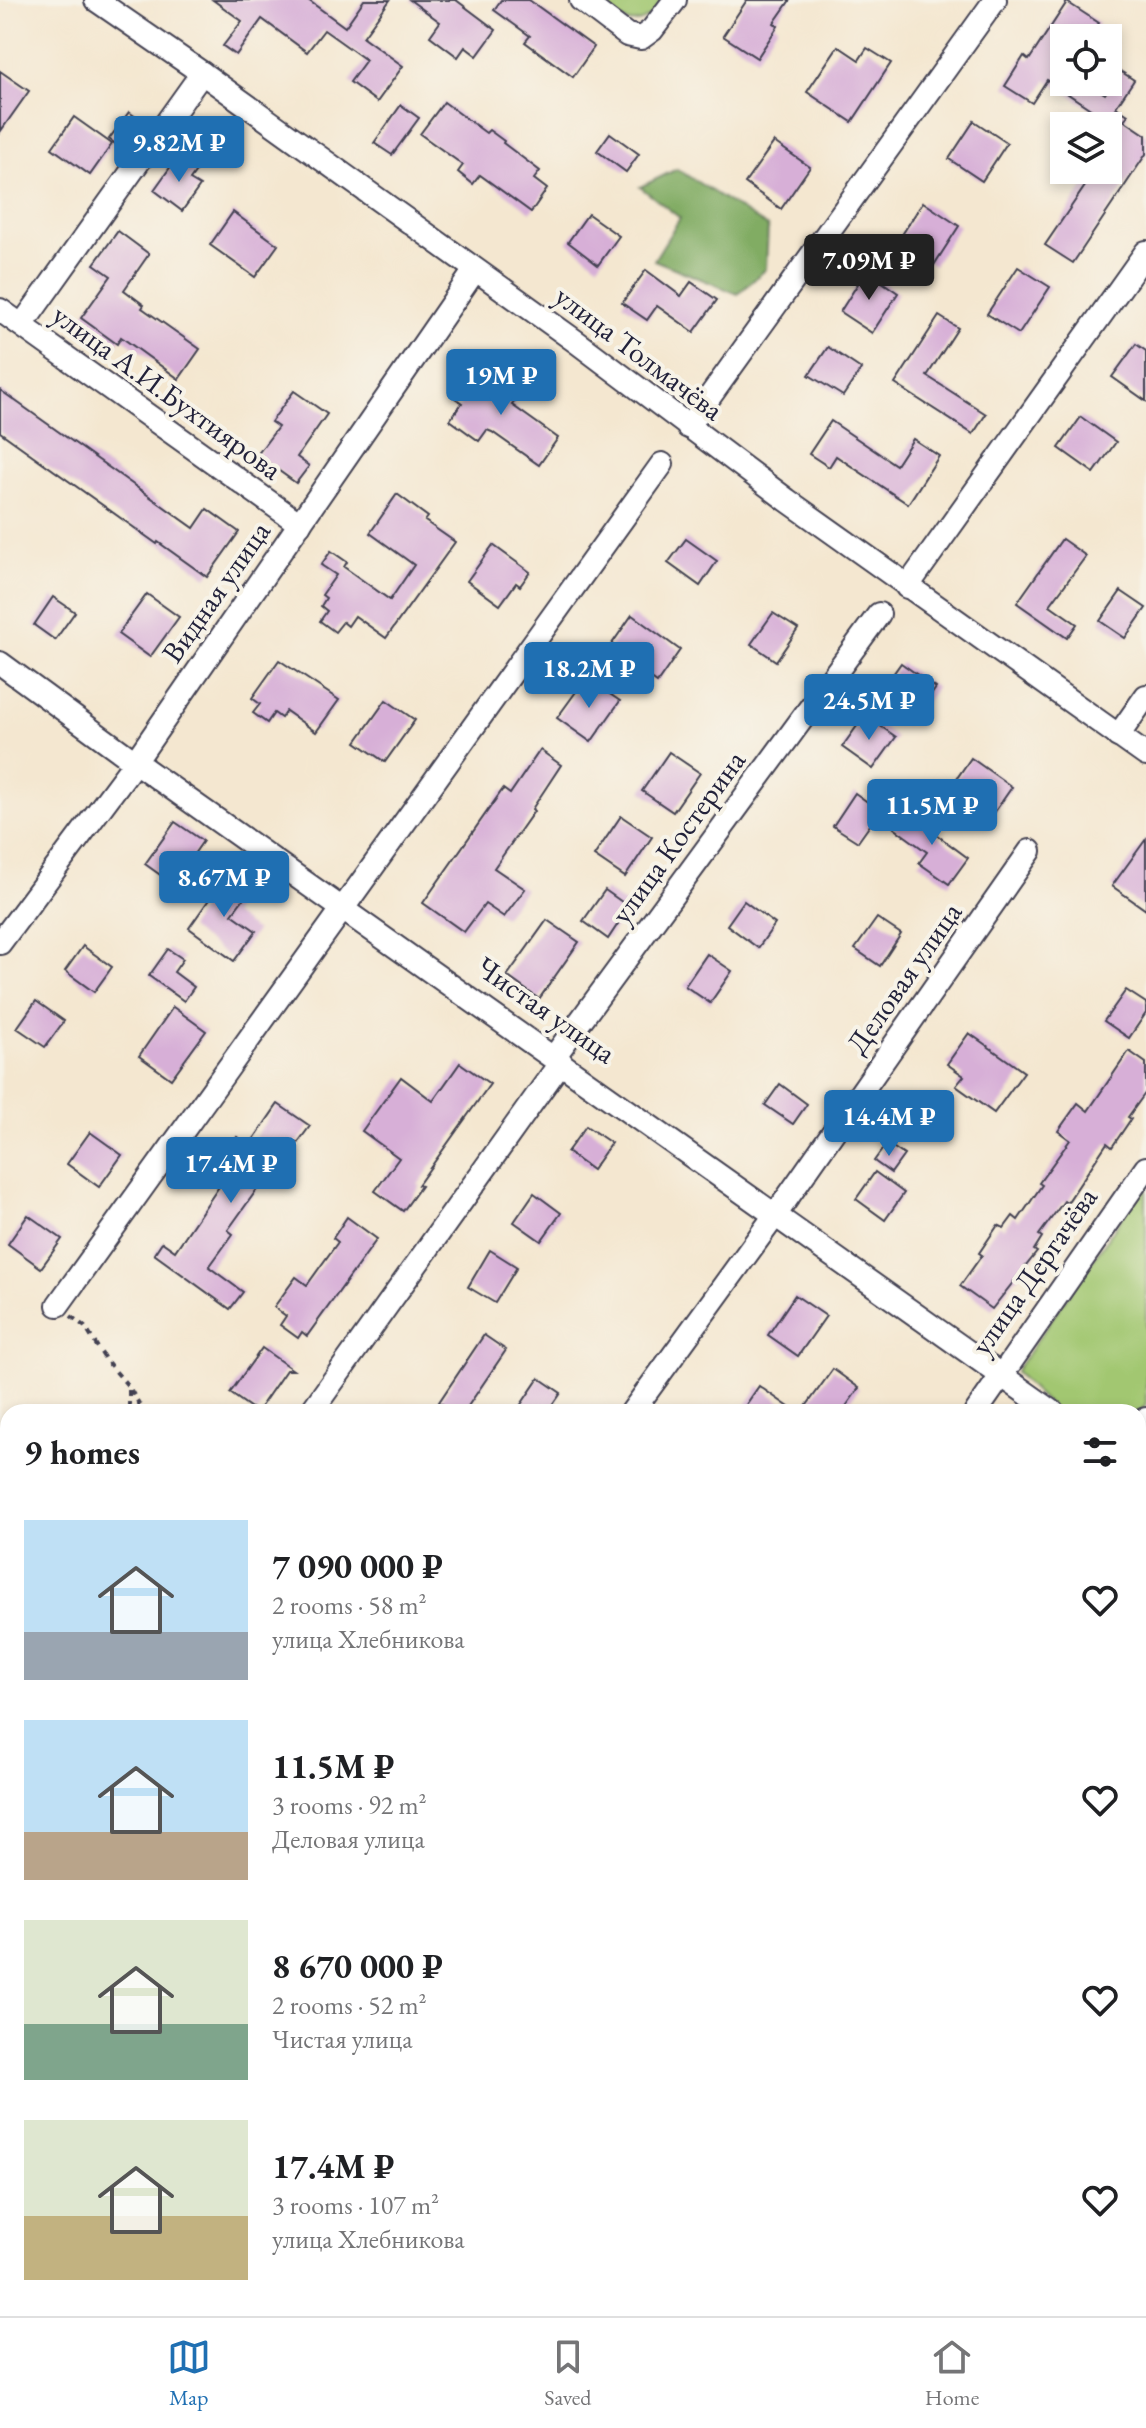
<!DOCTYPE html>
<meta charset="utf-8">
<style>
body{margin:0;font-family:"EB Garamond",serif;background:#f2f2f2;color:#202124;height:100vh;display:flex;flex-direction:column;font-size:30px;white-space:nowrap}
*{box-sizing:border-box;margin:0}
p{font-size:26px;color:#757577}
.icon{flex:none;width:44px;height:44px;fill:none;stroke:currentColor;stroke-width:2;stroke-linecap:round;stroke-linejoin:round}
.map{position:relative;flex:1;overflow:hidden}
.panel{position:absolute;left:0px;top:1404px;width:1146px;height:912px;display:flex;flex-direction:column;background:#fff;border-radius:24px 24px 0 0;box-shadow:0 4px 12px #0003}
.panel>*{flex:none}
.tools{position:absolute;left:1050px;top:24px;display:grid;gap:16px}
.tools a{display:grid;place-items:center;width:72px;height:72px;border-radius:0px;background:#fff;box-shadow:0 4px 12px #0003;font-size:40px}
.price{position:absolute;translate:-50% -68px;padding:0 18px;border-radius:8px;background:#1f6fb2;color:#fff;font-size:26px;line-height:52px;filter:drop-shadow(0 2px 4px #0008)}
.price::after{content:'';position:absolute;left:50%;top:48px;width:24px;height:18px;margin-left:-12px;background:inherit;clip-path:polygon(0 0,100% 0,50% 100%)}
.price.selected{background:#222;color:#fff}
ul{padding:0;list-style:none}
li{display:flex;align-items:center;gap:24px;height:200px;padding:0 24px}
li span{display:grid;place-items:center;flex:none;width:224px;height:160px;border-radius:0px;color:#555}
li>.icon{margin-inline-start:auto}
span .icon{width:96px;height:96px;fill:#fffc;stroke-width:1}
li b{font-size:34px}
h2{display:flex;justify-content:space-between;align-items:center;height:96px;padding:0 24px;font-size:34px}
.tabs{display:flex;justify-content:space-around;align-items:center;height:112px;border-top:2px solid #e0e0e0;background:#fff;font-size:22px;color:#757577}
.tabs a{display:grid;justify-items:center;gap:4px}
.tabs .selected{color:#1f6fb2}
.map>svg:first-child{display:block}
.green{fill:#a2c771;stroke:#627456;stroke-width:2}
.forest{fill:#81ac63;stroke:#52674f;stroke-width:2}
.building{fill:#d7afd7}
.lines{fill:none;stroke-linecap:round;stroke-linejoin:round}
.service-casing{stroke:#424051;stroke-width:15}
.minor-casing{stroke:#424051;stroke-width:26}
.tertiary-casing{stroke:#424051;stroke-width:32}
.path{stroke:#424051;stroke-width:4;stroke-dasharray:6 6;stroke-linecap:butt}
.service{stroke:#fff;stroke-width:11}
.minor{stroke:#fff;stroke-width:22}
.tertiary{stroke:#fff;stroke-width:28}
.labels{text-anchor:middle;stroke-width:8;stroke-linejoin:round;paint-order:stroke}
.street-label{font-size:30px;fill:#22223b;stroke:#f7f3e8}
</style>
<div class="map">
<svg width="1146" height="2316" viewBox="0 0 1146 2316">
<rect width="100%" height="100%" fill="#f7f3e8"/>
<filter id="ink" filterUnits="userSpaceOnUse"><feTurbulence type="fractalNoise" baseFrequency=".0125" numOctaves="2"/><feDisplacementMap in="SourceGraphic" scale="16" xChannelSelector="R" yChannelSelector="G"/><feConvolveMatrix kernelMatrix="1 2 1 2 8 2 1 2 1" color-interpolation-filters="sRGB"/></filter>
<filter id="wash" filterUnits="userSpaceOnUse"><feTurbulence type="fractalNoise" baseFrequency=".006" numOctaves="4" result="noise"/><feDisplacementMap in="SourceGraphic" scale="32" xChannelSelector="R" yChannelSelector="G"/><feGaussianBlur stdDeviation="1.8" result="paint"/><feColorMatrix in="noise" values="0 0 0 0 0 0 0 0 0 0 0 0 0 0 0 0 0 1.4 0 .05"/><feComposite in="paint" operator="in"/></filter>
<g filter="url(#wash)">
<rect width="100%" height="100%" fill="#f4e7d0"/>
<g class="green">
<path d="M594,0h74c-33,34 -40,26 -74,0z"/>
<polygon points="1146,1183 1146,1404 1138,1415 1138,1412 1056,1412 1015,1372"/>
<polygon points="342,2308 495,2308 489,2316 336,2316"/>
<polygon points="524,2308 692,2308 686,2316 520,2316"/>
</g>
<polygon class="forest" points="677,169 768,227 766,269 738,294 654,260 680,218 640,187"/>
<g id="blocks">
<g class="building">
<polygon points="213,0 308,0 345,27 364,0 390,0 363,37 403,66 377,102 350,82 366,60 324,30 307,52 262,19 236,55 223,46 242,21"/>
<polygon points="410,0 456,0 496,30 477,56 465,47 458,57 430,36 440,22"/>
<polygon points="501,0 529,0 594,47 573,77 525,42 530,36 494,10"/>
<polygon points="747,0 790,0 774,23 778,26 757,58 723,36"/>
<polygon points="1067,2 1099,23 1089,38 1064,38 1064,82 1086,82 1105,94 1120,71 1134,80 1116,107 1128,115 1124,120 1146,135 1146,154 1073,263 1045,245 1096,170 1108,170 1108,152 1116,140 1113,137 1108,144 1108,126 1099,126 1104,118 1047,80 1032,103 1005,86 1024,56 1029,60"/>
<polygon points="838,46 859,60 867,48 891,63 852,122 807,92"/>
<polygon points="0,71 29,91 0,132"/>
<polygon points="444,102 486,133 489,130 504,141 503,143 540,171 534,179 547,189 531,212 480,175 473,184 458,172 463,165 420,134"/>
<polygon points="401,105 419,118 392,155 374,143"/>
<polygon points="129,112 144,123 125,151 109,139"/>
<polygon points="74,117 112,144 90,175 52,148"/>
<polygon points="974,121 1007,143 982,181 949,159"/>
<polygon points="610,133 639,154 626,172 597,151"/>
<polygon points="774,142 810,167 781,209 745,183"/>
<polygon points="179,155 198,169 190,180 200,186 182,211 154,190"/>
<polygon points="923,202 959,226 934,265 898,241"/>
<polygon points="233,212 278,245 255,277 210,245"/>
<polygon points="588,214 619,236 598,265 568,242"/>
<polygon points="118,231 149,254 124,290 144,305 142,308 200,349 179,379 121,337 117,344 81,318 111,276 94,264"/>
<polygon points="1018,267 1050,287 1019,334 987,314"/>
<polygon points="646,270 681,296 691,282 717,300 694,332 657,306 647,320 622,303"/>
<polygon points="866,271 898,293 872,333 840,312"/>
<polygon points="939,316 958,328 927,376 986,414 973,434 895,384"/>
<polygon points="1136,344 1146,351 1146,401 1112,377"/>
<polygon points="828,347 861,369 843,396 809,375"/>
<polygon points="485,370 520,394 512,405 558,438 539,465 492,432 487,430 479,441 450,420 462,403 455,398 468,380 475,385"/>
<polygon points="0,390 194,528 207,509 239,532 207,577 158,542 157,544 0,432"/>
<polygon points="294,391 327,414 297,457 309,466 296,483 257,455 278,427 271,422"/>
<polygon points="1081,417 1116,442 1094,473 1059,448"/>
<polygon points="831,421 896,465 913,439 939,456 908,504 836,456 829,467 809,454"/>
<polygon points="397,494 428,517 425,521 455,542 386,638 355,616 348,626 343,622 335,632 320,621 327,611 321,606 326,598 322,595 336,575 321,565 331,551 347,562 344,567 390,600 414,565 370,533"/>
<polygon points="686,539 717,561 700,586 668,563"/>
<polygon points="1062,539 1086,556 1050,605 1077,624 1067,638 1017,603"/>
<polygon points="493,545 530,572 520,586 516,583 500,605 467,581"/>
<polygon points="1121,591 1146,608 1125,638 1100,621"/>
<polygon points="147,594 179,617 150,657 118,634"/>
<polygon points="53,597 75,612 55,640 34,625"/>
<polygon points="773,613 798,629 776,661 751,644"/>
<polygon points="632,615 680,650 657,683 609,648"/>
<polygon points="279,660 339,700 316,732 286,711 281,718 274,713 267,723 253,713 260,704 252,698"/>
<polygon points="901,663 936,688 921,709 886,684"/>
<polygon points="586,678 620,701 591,742 557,718"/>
<polygon points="386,700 415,720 385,762 356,742"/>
<polygon points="865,715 896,737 873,769 842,747"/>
<polygon points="540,750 561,765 532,809 534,811 494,868 525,889 504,917 485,904 464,932 423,903 503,789 510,794"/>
<polygon points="669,752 700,773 673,812 642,791"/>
<polygon points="971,758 1012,787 987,823 946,794"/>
<polygon points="855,793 880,811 858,842 833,826"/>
<polygon points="908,808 936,828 933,832 968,858 949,884 919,863 927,852 894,828"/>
<polygon points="621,816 652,837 625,877 594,856"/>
<polygon points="175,822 203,841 173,884 145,864"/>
<polygon points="1146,839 1146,910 1112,886"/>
<polygon points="227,874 250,890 232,914 256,931 234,961 189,928"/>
<polygon points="605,890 629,907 608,939 583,921"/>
<polygon points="744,901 775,924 758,948 727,925"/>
<polygon points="877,918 901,934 880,966 855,949"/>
<polygon points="547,920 579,942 539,999 507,976"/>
<polygon points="83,946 112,967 94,992 65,971"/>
<polygon points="168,949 183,959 174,972 194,987 184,1001 149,976"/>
<polygon points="707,954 732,971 710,1003 685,986"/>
<polygon points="1126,990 1146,1003 1146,1013 1129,1038 1104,1021"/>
<polygon points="36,1001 64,1021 45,1047 17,1028"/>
<polygon points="173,1007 206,1031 171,1079 139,1056"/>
<polygon points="969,1033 1024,1072 994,1113 956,1086 964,1076 947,1064"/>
<polygon points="1129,1051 1146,1063 1146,1092 1128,1117 1131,1119 1112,1147 1107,1143 1067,1203 1064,1201 1039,1235 1042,1237 1034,1250 1037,1252 992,1309 960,1286 982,1255 979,1253 998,1225 1004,1228 1013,1216 1018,1220 1042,1185 1039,1183 1070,1140 1058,1131 1078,1103 1088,1111"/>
<polygon points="460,1063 490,1084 418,1185 421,1186 403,1211 375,1191 399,1158 362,1131 401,1077 433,1101"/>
<polygon points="780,1084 807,1104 793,1124 765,1105"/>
<polygon points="278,1104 310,1126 285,1160 273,1150 250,1182 258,1188 228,1230 233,1234 209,1267 243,1292 230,1309 154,1254 162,1242 175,1251 231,1169 220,1161 237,1137 249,1146"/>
<polygon points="586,1126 611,1143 592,1170 567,1152"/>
<polygon points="90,1132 122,1155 99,1187 67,1164"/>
<polygon points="887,1143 904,1155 891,1173 874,1161"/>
<polygon points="875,1172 904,1193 885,1220 856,1199"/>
<polygon points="534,1193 561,1213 541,1241 514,1222"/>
<polygon points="28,1215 62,1239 41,1268 8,1244"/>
<polygon points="347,1217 377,1239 307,1336 302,1332 298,1338 280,1325 286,1316 274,1307 296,1277 307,1285 338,1242 333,1238"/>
<polygon points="490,1250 517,1267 495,1303 468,1287"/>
<polygon points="795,1295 826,1316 798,1356 768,1335"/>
<polygon points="484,1335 506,1350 464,1412 454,1412 439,1402"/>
<polygon points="262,1348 293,1370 286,1370 257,1412 230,1393"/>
<polygon points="833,1369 859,1388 842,1412 802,1412"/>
<polygon points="539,1378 561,1393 548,1412 528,1412 520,1406"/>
<polygon points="759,1386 796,1412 741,1412"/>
</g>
</g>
</g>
<g filter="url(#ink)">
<use href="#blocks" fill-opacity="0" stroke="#424051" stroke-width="2"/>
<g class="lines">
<defs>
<polyline id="service" points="100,2308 111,2316"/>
<g id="minor">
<polyline points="96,0 202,73 578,343 787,500 1146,755"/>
<polyline points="581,0 627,35 641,38 652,30 675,0"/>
<polyline points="0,310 300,524"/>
<polyline points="22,325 202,73"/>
<polyline points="688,427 995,0"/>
<polyline points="907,587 1146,252"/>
<polyline points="0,663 135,762 1053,1412"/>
<polyline points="1118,736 1146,696"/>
<polyline points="0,943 135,762 475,270"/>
<polyline points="554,1057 879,614"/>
<polyline points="58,1305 662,464"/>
<polyline points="311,1412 561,1062"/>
<polyline points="632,1412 776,1214 1030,851"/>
<polyline points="976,1412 1146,1168"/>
<polyline points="1138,1918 1146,1907"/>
<polyline points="983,2308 995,2316"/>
<polyline points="8,2316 14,2308"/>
<polyline points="322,2316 328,2308"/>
<polyline points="461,2316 463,2308"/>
<polyline points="500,2316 506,2308"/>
</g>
<g id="tertiary">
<polyline points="1138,1433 1146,1422"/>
<polyline points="1138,1477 1146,1483"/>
</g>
</defs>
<use href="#service" class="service-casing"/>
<use href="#minor" class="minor-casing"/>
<use href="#tertiary" class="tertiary-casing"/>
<g class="path">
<polyline points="71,1316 85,1327 105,1359 129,1387 144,1412"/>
<polyline points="129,1390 129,1412"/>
<polyline points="0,1970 8,1965"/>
<polyline points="861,2316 867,2308"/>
</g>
<use href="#service" class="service"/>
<use href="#minor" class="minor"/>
<use href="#tertiary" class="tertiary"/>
</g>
</g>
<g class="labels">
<g class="street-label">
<text transform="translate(639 353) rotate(37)" y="10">улица Толмачёва</text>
<text transform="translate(167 392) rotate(36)" y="10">улица А.И.Бухтиярова</text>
<text transform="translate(216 592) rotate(-55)" y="10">Видная улица</text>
<text transform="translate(678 837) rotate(-54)" y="10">улица Костерина</text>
<text transform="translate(904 978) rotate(-55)" y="10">Деловая улица</text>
<text transform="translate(546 1010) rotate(35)" y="10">Чистая улица</text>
<text transform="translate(1034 1271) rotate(-55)" y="10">улица Дергачёва</text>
</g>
</g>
</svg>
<div class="tools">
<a><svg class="icon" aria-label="locate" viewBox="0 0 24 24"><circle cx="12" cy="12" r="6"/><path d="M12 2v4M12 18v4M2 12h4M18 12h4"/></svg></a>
<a><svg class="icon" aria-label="layers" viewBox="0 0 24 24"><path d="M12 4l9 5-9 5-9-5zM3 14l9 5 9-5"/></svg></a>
</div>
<b class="price" style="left:179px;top:184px">9.82M ₽</b>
<b class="price selected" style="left:869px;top:302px">7.09M ₽</b>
<b class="price" style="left:501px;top:417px">19M ₽</b>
<b class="price" style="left:589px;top:710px">18.2M ₽</b>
<b class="price" style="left:869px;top:742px">24.5M ₽</b>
<b class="price" style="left:932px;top:847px">11.5M ₽</b>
<b class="price" style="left:224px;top:919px">8.67M ₽</b>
<b class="price" style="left:889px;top:1158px">14.4M ₽</b>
<b class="price" style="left:231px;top:1205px">17.4M ₽</b>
<section class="panel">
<h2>9 homes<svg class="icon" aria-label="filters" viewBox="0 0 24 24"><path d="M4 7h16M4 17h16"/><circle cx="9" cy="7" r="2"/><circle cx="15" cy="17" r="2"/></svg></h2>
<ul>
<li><span style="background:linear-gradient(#bfe0f5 70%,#9aa5b1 0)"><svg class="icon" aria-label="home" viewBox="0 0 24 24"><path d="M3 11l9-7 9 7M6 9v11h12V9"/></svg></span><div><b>7 090 000 ₽</b><p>2 rooms · 58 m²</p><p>улица Хлебникова</p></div><svg class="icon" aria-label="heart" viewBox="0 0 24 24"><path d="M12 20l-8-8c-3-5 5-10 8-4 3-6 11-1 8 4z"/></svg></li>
<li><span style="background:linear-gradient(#bfe0f5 70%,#b9a48a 0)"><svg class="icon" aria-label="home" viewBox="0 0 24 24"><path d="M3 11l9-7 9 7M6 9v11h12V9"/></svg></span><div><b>11.5M ₽</b><p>3 rooms · 92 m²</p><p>Деловая улица</p></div><svg class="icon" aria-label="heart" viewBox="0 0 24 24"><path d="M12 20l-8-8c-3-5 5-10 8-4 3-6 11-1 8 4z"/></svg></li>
<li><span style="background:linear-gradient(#dfe7d0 65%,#7fa58c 0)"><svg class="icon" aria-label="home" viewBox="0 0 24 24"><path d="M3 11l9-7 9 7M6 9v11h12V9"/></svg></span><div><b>8 670 000 ₽</b><p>2 rooms · 52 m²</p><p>Чистая улица</p></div><svg class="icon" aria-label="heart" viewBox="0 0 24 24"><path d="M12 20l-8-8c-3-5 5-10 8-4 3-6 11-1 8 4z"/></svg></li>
<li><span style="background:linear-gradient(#dfe7d0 60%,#c2b280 0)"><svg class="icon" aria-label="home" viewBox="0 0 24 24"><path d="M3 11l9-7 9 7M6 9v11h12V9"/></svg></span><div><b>17.4M ₽</b><p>3 rooms · 107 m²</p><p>улица Хлебникова</p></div><svg class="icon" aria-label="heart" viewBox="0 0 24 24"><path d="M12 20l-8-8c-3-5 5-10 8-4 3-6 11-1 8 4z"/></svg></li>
</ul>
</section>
</div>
<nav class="tabs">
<a class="selected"><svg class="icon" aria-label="map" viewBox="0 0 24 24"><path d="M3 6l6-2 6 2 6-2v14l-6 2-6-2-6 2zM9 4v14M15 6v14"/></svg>Map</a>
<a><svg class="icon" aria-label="saved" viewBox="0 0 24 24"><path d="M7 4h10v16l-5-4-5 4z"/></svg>Saved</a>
<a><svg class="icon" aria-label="home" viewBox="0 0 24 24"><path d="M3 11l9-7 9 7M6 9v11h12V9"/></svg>Home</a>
</nav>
